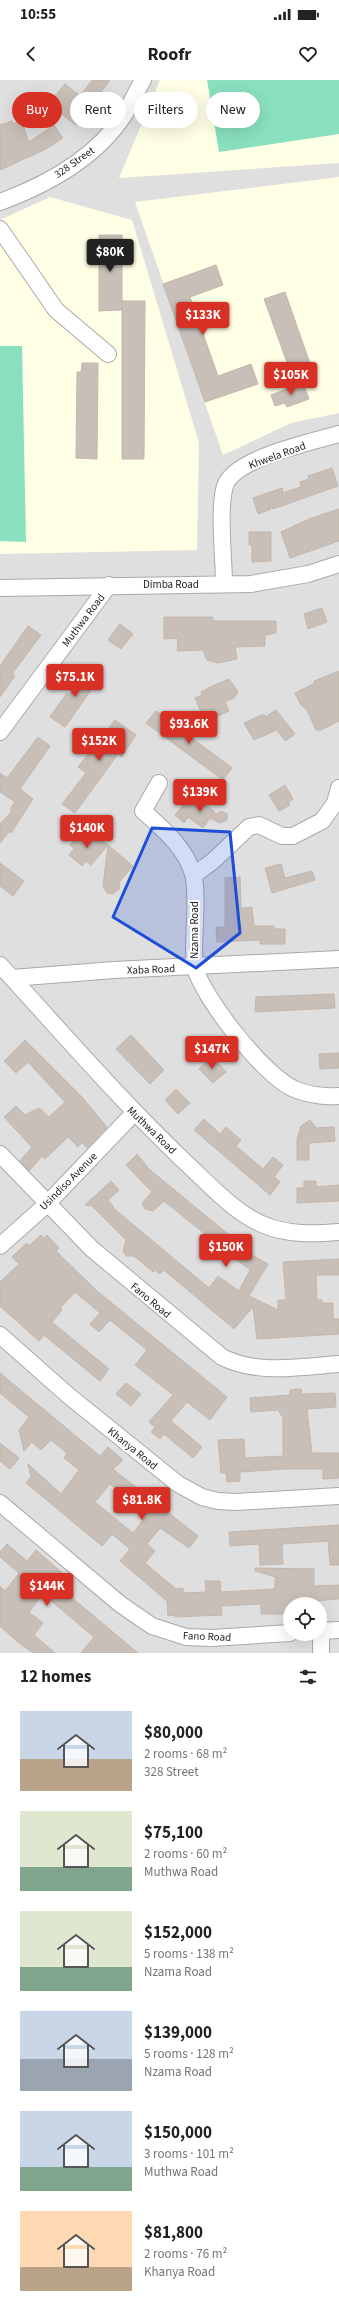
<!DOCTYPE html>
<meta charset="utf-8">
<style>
body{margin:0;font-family:"Source Sans 3",sans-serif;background:#f2f2f2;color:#222;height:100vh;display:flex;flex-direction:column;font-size:15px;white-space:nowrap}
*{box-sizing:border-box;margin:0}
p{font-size:13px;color:#767676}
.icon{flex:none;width:22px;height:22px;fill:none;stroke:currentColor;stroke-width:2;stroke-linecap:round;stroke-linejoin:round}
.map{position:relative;height:1573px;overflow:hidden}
.drawer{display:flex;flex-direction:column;background:#fff;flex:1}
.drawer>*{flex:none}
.guide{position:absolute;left:12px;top:12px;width:315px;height:36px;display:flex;gap:8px}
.fabs{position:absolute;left:283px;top:1517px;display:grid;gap:8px}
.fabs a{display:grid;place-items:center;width:44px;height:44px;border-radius:50%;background:#fff;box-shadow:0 4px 16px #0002;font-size:20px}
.price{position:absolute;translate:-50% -34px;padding:0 9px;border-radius:4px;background:#d93025;color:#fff;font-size:13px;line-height:26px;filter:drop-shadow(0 1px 2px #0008)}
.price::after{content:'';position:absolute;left:50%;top:24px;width:12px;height:9px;margin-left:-6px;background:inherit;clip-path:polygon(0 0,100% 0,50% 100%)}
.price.selected{background:#222;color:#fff}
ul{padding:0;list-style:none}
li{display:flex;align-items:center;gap:12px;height:100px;padding:0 20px}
li span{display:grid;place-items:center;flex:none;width:112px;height:80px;border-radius:0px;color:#555}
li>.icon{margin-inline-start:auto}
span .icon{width:48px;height:48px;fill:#fffc;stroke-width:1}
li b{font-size:17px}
h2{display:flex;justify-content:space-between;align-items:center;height:48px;padding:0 20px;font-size:17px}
.chip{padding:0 14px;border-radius:18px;background:#fff;box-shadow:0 4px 16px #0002;font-size:14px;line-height:36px}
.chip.selected{background:#d93025;color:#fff}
.status{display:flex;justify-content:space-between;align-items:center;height:28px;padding:0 20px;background:#fff;direction:ltr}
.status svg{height:11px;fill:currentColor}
header{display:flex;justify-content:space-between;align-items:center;height:52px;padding:0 20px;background:#fff;font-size:18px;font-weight:700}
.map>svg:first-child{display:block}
.residential{fill:#e0dfdf;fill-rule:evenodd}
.education{fill:#ffffe5}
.pitch{fill:#88e0be}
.building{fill:#c7bfb8;stroke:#c4b6ab;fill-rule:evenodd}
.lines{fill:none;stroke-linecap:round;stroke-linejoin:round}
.minor-casing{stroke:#a9a9a9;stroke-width:18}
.minor{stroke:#fff;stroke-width:16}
.marked{fill:#1d4ed8;fill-opacity:0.2;stroke:#1d4ed8;stroke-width:3;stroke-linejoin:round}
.labels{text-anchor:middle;stroke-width:4;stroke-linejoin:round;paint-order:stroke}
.street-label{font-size:11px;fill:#222;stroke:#fff}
</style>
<div class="status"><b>10:55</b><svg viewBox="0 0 49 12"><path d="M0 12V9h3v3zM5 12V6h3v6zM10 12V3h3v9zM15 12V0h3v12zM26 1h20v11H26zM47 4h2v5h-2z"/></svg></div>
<header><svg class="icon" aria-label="back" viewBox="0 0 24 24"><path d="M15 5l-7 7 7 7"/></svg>Roofr<svg class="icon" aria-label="heart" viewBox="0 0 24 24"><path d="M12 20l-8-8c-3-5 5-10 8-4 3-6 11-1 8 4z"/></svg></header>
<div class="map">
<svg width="339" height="1573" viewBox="0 0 339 1573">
<rect width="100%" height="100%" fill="#f2efe9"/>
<path class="residential" d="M0,0h339v1573h-339zM290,1524h30v30h-30z"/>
<g class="education">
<polygon points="160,0 339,0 339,83 119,98"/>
<polygon points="339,97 339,333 291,343 223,375 135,122"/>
<polygon points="50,117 132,140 199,363 197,470 0,474 0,140"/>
</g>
<g class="pitch">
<polygon points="207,0 339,0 339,54 219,72"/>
<polygon points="0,266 22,266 26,462 0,461"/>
</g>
<g class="building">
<polygon points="92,0 110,0 76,45 48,24 65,4 80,16"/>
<polygon points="21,40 29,62 54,45 63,58 46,69 0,90 0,45 12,41 13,44"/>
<polygon points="99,155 122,155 122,230 99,231"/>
<polygon points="216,185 223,205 190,217 218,296 251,284 258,304 205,322 163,204"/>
<polygon points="285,212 313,292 293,299 264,219"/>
<polygon points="122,221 145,221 144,379 122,379"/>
<polygon points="82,283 98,283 97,379 76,378 77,292 81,292"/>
<polygon points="303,303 309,319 287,327 285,323 275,326 271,315"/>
<polygon points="332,388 338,406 273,429 271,421 271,429 258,434 253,418 282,408 283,413 301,407 300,402 309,399 308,396"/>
<polygon points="339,429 339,461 290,478 281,452 309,439"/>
<polygon points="249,452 271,452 271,481 252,482 252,465 249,465"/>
<polygon points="322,528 327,542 308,549 304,534"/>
<polygon points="164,537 213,537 213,541 276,541 276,553 265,555 265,566 235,567 237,579 218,583 207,580 203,570 177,571 178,558 164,559"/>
<polygon points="120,544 133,554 121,569 108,560"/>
<polygon points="28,546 41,555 12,594 15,596 0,617 0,586"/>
<polygon points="89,587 101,596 65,647 50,637 67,613 69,615"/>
<polygon points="339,591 339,641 321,650 316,650 307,630 301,625 295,613 315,603 314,601"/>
<polygon points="229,599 238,612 234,618 225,622 229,631 205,642 195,618 202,615 201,612 210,607"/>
<polygon points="276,630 295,654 285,661 277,650 254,660 244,643 264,634 265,637"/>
<polygon points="156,631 232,688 223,700 146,643"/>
<polygon points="115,640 136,655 121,677 118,674 75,733 62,724 86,693 78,687"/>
<polygon points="38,657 50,666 20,709 33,719 11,753 10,751 0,763 0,744 12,731 10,729 15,722 0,712 0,693 7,698"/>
<polygon points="285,705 293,719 288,722 290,725 279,731 269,715"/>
<polygon points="194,717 215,732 212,736 221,731 227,734 227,740 220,743 210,738 203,748 188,737 184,743 175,735 185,723 188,725"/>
<polygon points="90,751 108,765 91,785 86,781 82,786 69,775 74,769 70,765 77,757 81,760"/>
<polygon points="108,765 133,786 120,801 119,809 113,814 107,813 103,806"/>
<polygon points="0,783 24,801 13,816 0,806"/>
<polygon points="281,784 285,798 312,791 315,800 272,813 265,788"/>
<polygon points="240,797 241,828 252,827 254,846 274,846 274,849 285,849 285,864 260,864 260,860 217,862 216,847 225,847 225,798"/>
<polygon points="334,914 335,928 255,932 256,917"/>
<polygon points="131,955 164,990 150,1004 116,969"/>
<polygon points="25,960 82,1017 107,1047 87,1068 82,1063 78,1067 68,1057 45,1079 42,1076 29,1091 20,1081 32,1067 4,1037 16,1026 25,1035 39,1028 49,1037 65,1022 28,982 16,993 4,981"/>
<polygon points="339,973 339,988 320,989 319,974"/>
<polygon points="212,976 226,992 213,1003 199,989"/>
<polygon points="176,1009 190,1023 178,1034 165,1020"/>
<polygon points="204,1039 220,1054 226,1047 241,1060 236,1066 263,1089 273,1077 283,1085 274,1097 280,1102 270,1115 194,1050"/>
<polygon points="310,1040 316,1048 334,1047 335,1061 309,1063 309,1080 297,1080 297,1059 301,1046"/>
<polygon points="137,1074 149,1089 240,1164 238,1167 268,1184 249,1216 278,1230 278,1220 286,1220 283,1182 339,1179 339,1195 316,1195 317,1220 322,1220 322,1223 333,1223 333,1239 339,1239 339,1254 257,1259 253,1227 234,1249 164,1190 160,1194 155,1190 153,1192 134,1176 126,1176 123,1171 126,1160 92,1126 85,1125 111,1101 119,1110 108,1120 114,1127 112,1127 209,1208 218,1196 239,1211 250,1190 164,1121 153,1131 145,1129 142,1123 152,1112 126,1085"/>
<polygon points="304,1101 316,1101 316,1107 339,1105 339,1121 297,1123 297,1108 304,1108"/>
<polygon points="41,1155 44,1158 47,1155 59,1168 56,1171 97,1211 227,1317 210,1340 187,1322 171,1341 202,1367 193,1378 164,1354 160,1359 151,1352 155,1347 149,1342 173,1315 135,1285 147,1270 110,1240 99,1252 90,1244 100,1233 75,1212 60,1228 62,1230 52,1242 109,1289 100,1301 44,1255 39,1261 0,1226 0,1202 19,1184 12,1177 27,1163 29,1166"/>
<path d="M0,1293l100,83 8,-9 15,13 -10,9 85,67 -9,12 -29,-20 -13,16 8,7 -10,12 31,26 7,-1v5l23,-1 -1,-11h15l1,11 54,-3v-11h4l-24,-7v-3l59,1v17l25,-1v14l-49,4v11h-29v-10l-40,2 1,9 -47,2v-2l-7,1 -1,-15 -47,-40 10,-12 -18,-15 -10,12 -76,-63 5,-6 -3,-13 33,30 18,-24 -15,-12 3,-5 -16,-13 -10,10 -9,-8 -8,9 -5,-21 10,-13 -29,-24zM110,1404l37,31 -14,18 -38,-31z"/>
<polygon points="126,1303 141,1314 131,1326 116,1314"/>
<polygon points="301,1309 302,1314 335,1313 336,1327 307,1329 312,1373 339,1373 339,1398 323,1399 323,1389 285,1389 240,1392 240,1401 227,1402 226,1393 221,1393 218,1360 244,1359 245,1378 283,1376 283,1338 278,1330 251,1332 250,1318 290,1315 290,1310"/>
<polygon points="0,1363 19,1378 10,1389 0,1381"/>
<polygon points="339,1445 339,1485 330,1485 328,1461 282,1464 283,1484 260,1485 259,1464 230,1466 229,1452"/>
<polygon points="7,1464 27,1481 36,1470 61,1492 53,1502 138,1573 81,1573 94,1557 43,1514 29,1532 43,1543 34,1555 55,1573 33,1573 19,1563 0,1546 0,1506 5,1511 19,1493 0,1477 0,1472"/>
</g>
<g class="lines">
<defs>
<g id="minor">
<path d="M0,122c46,-17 96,-44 124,-87 7,-11 12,-23 19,-35"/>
<polyline points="0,149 56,230 108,274"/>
<path d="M224,504c0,-24 -6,-76 1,-98 9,-28 87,-44 114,-52"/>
<polyline points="0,508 251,504 308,494 339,484"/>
<polyline points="0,652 109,505"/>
<path d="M159,703l-16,28c21,19 42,36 50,63 5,15 1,59 1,76 1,6 -1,13 1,18 10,33 69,107 99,121 15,6 30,8 45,7"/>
<polyline points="194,795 213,781 249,747 259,745 282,756 293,756 322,741 335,723 339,708"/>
<path d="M0,885c61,66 119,134 184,196 25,23 49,51 80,64 24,10 50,9 75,7"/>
<polyline points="12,898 114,890 339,879"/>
<path d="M0,1074l92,95 130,108c35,18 79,10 117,7"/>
<polyline points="0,1166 47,1124 134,1033"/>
<polyline points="0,1255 69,1316 178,1404 202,1417 218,1421 236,1422 339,1416"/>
<polyline points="0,1423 120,1524 152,1546 186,1557 212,1558 290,1553"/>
<polyline points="320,1551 339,1550"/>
<polyline points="321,1551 321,1573"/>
</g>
</defs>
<use href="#minor" class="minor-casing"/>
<use href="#minor" class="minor"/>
</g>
<path class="marked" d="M152,748l78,4 10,101 -44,35 -83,-51z"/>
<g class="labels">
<g class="street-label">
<text transform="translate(74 82) rotate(-35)" y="4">328 Street</text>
<text transform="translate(277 375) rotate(-20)" y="4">Khwela Road</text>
<text x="171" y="508">Dimba Road</text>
<text transform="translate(83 540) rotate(-53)" y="4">Muthwa Road</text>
<text transform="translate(194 850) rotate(-90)" y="4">Nzama Road</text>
<text transform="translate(151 889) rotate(-2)" y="4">Xaba Road</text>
<text transform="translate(152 1050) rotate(44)" y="4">Muthwa Road</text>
<text transform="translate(68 1101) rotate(-45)" y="4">Usindiso Avenue</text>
<text transform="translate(151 1220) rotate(40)" y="4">Fano Road</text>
<text transform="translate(133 1368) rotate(39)" y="4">Khanya Road</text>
<text transform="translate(207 1556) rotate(2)" y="4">Fano Road</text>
</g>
</g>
</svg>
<div class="fabs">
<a><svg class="icon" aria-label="locate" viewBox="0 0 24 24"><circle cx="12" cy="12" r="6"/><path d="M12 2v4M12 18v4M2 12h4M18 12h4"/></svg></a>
</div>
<b class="price selected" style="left:110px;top:193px">$80K</b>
<b class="price" style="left:203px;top:256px">$133K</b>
<b class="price" style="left:291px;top:316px">$105K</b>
<b class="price" style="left:75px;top:618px">$75.1K</b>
<b class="price" style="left:189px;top:665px">$93.6K</b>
<b class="price" style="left:99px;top:682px">$152K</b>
<b class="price" style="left:200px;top:733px">$139K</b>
<b class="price" style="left:87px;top:769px">$140K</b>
<b class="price" style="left:212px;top:990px">$147K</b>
<b class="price" style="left:226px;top:1188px">$150K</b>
<b class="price" style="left:142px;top:1441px">$81.8K</b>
<b class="price" style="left:47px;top:1527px">$144K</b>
<div class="guide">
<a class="chip selected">Buy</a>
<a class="chip">Rent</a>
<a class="chip">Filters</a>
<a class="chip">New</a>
</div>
</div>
<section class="drawer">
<h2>12 homes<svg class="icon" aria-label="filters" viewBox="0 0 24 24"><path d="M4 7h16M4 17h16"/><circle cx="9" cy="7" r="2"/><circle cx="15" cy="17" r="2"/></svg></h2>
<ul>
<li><span style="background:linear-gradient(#c9d6e8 60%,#b9a48a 0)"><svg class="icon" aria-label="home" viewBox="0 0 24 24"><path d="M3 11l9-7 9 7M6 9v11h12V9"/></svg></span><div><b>$80,000</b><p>2 rooms · 68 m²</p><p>328 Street</p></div></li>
<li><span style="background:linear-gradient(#dfe7d0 70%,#7fa58c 0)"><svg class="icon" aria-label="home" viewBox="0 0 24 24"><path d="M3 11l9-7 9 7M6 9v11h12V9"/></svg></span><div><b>$75,100</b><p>2 rooms · 60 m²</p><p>Muthwa Road</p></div></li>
<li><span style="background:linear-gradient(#dfe7d0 70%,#7fa58c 0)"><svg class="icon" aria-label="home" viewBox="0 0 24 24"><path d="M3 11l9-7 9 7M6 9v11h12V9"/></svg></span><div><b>$152,000</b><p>5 rooms · 138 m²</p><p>Nzama Road</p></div></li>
<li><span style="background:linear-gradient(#c9d6e8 60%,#9aa5b1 0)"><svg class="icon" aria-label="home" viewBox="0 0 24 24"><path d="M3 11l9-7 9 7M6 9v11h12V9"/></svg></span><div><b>$139,000</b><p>5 rooms · 128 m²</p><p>Nzama Road</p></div></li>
<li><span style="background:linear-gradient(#c9d6e8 70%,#7fa58c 0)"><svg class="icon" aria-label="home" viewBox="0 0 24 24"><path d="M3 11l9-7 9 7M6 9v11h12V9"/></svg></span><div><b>$150,000</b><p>3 rooms · 101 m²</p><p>Muthwa Road</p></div></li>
<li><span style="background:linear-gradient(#ffd9b3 70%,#b9a48a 0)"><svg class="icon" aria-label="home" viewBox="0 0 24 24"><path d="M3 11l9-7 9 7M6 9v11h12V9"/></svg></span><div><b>$81,800</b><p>2 rooms · 76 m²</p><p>Khanya Road</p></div></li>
</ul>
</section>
